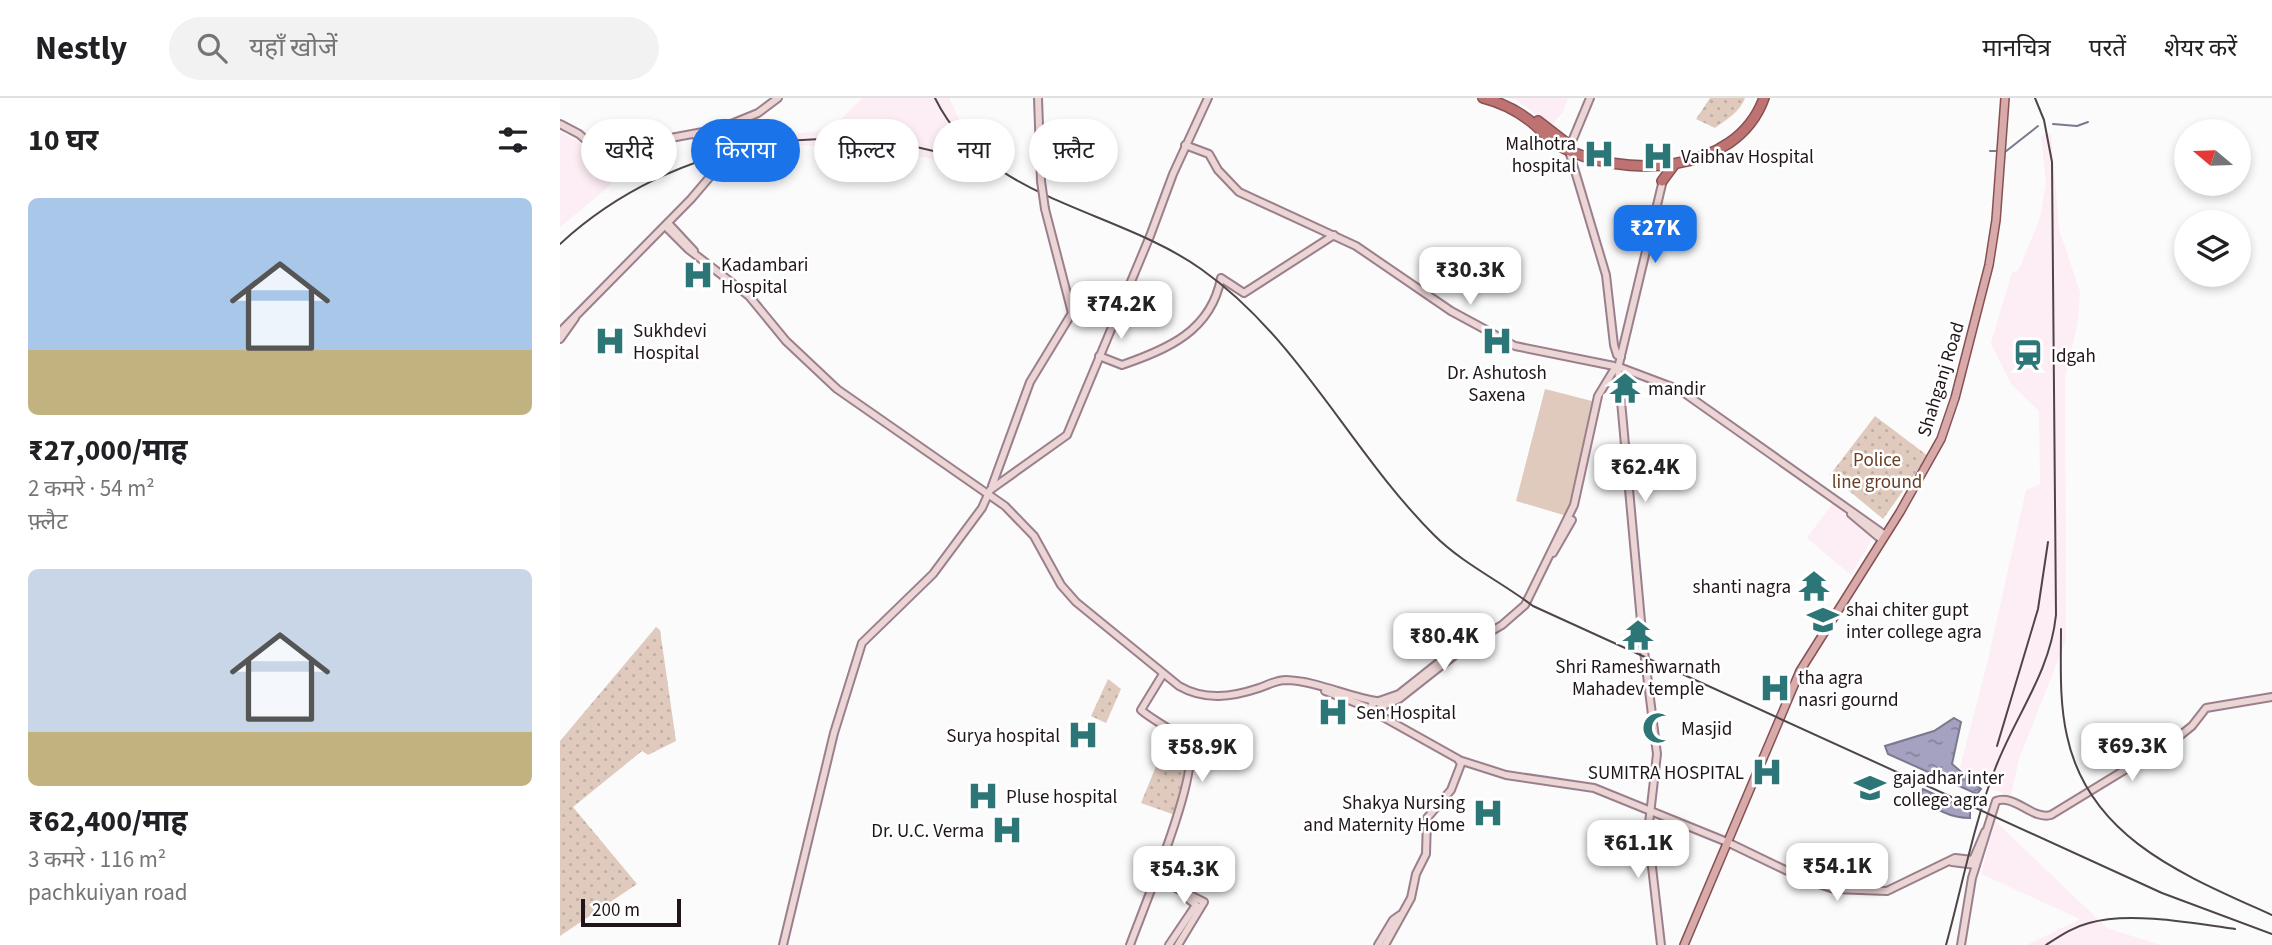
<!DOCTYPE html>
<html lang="hi">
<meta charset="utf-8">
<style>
body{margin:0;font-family:"Source Sans 3","Noto Sans Devanagari",sans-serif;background:#f2f2f2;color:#202124;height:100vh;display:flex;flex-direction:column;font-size:26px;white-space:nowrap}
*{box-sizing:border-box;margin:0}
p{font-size:23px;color:#757577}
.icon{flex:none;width:38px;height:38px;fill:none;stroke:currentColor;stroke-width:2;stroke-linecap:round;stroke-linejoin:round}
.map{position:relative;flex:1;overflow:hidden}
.panel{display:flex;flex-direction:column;background:#fff;width:560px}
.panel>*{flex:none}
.banner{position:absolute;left:21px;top:21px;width:665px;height:63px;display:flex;gap:14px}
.needle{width:46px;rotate:289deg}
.tools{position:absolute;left:1614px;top:21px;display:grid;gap:14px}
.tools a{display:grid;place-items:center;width:77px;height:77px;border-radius:50%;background:#fff;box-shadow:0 4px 10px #0003;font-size:35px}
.scale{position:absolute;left:21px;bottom:18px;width:100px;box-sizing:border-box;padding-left:7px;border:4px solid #20151a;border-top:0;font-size:19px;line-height:24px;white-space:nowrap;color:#20151a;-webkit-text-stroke:5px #fff;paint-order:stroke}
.price{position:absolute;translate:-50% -60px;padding:0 16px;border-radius:14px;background:#fff;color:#222;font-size:23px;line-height:46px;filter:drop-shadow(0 2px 4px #0008)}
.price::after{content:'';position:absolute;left:50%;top:42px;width:21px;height:16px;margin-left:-10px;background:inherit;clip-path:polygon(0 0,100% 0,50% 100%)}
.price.current{background:#1a73e8;color:#fff}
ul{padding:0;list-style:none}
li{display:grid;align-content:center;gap:14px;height:371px;padding:0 28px}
li span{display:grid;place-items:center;height:217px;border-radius:10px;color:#555}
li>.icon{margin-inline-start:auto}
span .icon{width:126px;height:126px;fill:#fffc;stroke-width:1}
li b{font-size:30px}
h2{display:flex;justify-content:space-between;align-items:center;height:84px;padding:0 28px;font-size:30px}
.pill{padding:0 24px;border-radius:32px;background:#fff;box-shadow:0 4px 10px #0003;font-size:24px;line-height:63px}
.pill.current{background:#1a73e8;color:#fff}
header{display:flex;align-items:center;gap:42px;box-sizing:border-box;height:98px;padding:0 35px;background:#fff;border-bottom:2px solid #e0e0e0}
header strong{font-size:33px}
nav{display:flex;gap:38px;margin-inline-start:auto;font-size:24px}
.search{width:490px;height:63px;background:#f2f2f2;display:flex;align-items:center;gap:18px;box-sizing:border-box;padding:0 24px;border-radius:38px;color:#757577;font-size:26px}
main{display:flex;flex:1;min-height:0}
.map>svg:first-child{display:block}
.built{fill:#fdedf4}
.grass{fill:url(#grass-dots)}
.pitch{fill:#e0cabe}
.water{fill:url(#water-ripples);stroke:#7c788e;stroke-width:2}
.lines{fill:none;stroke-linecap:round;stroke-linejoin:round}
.stream{stroke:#7c788e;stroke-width:2}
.secondary-casing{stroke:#9c7f8c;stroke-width:10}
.primary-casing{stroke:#875153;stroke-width:10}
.highway-casing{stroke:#875153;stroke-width:12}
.secondary{stroke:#ecd5d5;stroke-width:6}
.primary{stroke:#d8aaaa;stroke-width:7}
.highway{stroke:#be7272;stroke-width:9}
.rail{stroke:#4e4549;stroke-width:2}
.secondary-bridge-casing{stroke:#9c7f8c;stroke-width:10;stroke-linecap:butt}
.secondary-bridge{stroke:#ecd5d5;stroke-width:6}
.labels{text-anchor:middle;stroke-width:5;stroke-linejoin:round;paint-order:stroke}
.poi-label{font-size:19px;fill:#20151a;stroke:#fff;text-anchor:start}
.street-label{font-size:19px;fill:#20151a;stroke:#fff}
.park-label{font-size:19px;fill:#693e23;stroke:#fff}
</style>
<header>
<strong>Nestly</strong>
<div class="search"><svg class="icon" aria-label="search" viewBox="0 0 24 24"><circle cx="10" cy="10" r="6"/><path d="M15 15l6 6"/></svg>यहाँ खोजें</div>
<nav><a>मानचित्र</a><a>परतें</a><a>शेयर करें</a></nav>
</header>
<main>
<section class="panel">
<h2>10 घर<svg class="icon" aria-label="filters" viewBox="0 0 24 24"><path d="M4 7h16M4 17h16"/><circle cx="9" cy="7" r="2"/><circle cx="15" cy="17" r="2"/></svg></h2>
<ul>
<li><span style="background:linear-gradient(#a9c7e8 70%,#c2b280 0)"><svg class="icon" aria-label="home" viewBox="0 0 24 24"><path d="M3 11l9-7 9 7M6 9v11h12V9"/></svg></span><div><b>₹27,000/माह</b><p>2 कमरे · 54 m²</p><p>फ़्लैट</p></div></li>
<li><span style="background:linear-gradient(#c9d6e8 75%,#c2b280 0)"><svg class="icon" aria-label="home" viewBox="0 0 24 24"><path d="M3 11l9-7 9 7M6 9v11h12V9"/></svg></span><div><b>₹62,400/माह</b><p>3 कमरे · 116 m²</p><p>pachkuiyan road</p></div></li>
</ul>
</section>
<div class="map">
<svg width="1712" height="847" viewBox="0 0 1712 847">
<defs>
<pattern id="grass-dots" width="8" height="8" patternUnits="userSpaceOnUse" patternTransform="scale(1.75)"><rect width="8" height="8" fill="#e0cabe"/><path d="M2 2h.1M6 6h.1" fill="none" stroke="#c0ada3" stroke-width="1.8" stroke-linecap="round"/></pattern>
<pattern id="water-ripples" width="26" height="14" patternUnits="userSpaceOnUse" patternTransform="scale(1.75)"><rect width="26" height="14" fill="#a4a2c0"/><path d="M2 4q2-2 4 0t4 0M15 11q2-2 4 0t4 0" fill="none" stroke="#85839b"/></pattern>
</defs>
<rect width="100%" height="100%" fill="#fbfbfb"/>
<g class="built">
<polygon points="302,0 389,0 399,21 439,66 433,81 369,60 306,49 231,47 166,61 162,46 271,31"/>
<polygon points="949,0 1008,0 1003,14 991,28 958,3"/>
<polygon points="0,34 16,42 45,67 52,86 0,129"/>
<polygon points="1491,35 1499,131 1520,194 1518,223 1505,280 1506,542 1459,661 1451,698 1424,688 1400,669 1427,566 1466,392 1480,386 1479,313 1451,286 1431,245 1452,174 1458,173 1480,120 1486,85 1481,38"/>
<polygon points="1273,405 1313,439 1291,477 1247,440"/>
<polygon points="1435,723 1547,830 1600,847 1467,847 1520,821 1421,776"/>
</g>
<g class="grass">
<path d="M1150,0h35c-5,14 -18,21 -30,30l-19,-9z"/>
<polygon points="485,37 519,44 498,77 488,73"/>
<polygon points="1315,318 1368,358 1323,421 1270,377"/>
<polygon points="96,529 100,532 116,643 88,657 82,653 13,709 77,786 0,838 0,643"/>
<polygon points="548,581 561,591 546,625 531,618"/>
<polygon points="610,634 628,650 632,664 615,717 581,705"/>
</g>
<polygon class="pitch" points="985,291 1032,303 1016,389 1007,418 956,403"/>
<g class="water">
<polygon points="1394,620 1401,624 1392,666 1421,691 1417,696 1328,656 1325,648 1374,633"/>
<path d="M1363,691l47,22v7c-20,0 -35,-9 -50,-21z"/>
</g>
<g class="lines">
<g class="stream">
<polyline points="1493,26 1517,28 1528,24"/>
<polyline points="1430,53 1440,53"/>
<polyline points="1445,54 1478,28"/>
</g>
<defs>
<g id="secondary">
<polyline points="478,0 481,83"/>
<polyline points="0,26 19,36 54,67 89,44 159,31"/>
<polyline points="135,37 152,48"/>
<polyline points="625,47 649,56 658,72 679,94 796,148 891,213 928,233 955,248 1054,268"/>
<polyline points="1010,48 1030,0"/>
<polyline points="1009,53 1046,177 1054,247 1057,257 1061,259"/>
<polyline points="153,55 152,48 159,31 198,15 218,0"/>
<polyline points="108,125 134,153"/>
<path d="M105,128l23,23 61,47 37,45 51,48 168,117 29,30 27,49 15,17 103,84c26,15 53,11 80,2 9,-3 17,-8 27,-8 31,1 59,16 90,21"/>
<polyline points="0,234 131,101 154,74 155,62"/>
<polyline points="0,241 15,220"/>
<path d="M539,258l23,9c46,-16 89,-34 99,-87l23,15 90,-58"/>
<polyline points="1059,266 1103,82"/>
<polyline points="1059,269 1120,292 1325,437"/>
<polyline points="1058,270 1083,545 1097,656 1088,734 1101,847"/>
<polyline points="432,388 470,284 512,215 485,111"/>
<polyline points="1291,416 1322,442"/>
<polyline points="993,455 1012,422"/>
<polyline points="765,593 812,611"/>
<polyline points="819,603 839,596 897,550"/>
<polyline points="823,608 839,601 905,549 942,527 965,507 1014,407 1038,298 1055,270"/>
<polyline points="817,615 823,610 818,603 812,606 814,614 898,661 901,666 891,692 867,720 866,756 856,776 851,800 825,847"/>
<polyline points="899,662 946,677 1034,690 1167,744 1244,781 1274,791 1327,793 1395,760 1413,762 1425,734"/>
<polyline points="1392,764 1416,767"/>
<polyline points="594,779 644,804 618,847"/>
<polyline points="223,847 274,635 302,545 373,476 422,410 430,392 507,337 590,138 613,76 648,0"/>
<path d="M570,847c11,-31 72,-176 58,-198 -11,-17 -32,-24 -47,-37l22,-36"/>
<polyline points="609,847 636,807 626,799"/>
<polyline points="818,847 833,822 840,817"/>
<path d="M1401,847l11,-67 24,-77c19,-7 36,19 55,14l126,-77 15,-12 14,-18 66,-11"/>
</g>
<polyline id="primary" points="1124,847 1240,573 1340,414 1381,341 1395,300 1429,167 1436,122 1445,0"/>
<g id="highway">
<path d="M923,0c20,5 37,14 52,27 8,7 14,16 24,21 63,33 177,30 205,-48"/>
<polyline points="978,23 1009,47"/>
<polyline points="1102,83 1114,67"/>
</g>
</defs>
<use href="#secondary" class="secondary-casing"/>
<use href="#primary" class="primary-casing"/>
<use href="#highway" class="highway-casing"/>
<use href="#secondary" class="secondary"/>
<use href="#primary" class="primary"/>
<use href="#highway" class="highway"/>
<g class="rail">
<path d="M375,0c50,103 180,110 266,171 98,69 149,182 233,266 29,29 66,46 99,71l629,287 110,41"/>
<path d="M0,146c114,-105 284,-134 428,-75"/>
<path d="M1501,531c0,35 -2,72 6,107 22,103 119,140 205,179"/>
<polyline points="1437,648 1478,511 1488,444"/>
<path d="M1386,847c16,-58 27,-119 49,-176 20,-53 55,-96 61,-154l-4,-453 -8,-42 -9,-22"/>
<path d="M1486,847c14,-9 27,-18 43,-22 39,-12 105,0 146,6"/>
</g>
<defs>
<g id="secondary-bridge">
<polyline points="153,55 155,62"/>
<polyline points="481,83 485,111"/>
</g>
</defs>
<use href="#secondary-bridge" class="secondary-bridge-casing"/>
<use href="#secondary-bridge" class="secondary-bridge"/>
</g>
<defs>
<symbol id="hospital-bare" viewBox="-9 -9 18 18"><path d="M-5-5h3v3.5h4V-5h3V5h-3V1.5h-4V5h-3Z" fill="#2c7677" stroke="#fff" stroke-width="2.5" paint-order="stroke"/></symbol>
<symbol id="station-bare" viewBox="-9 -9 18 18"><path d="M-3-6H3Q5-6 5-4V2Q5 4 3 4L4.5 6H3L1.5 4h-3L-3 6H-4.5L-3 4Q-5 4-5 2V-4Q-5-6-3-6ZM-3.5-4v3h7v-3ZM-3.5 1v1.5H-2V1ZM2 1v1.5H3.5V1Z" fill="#2c7677" stroke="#fff" stroke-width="2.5" paint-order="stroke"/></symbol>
<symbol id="temple-bare" viewBox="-9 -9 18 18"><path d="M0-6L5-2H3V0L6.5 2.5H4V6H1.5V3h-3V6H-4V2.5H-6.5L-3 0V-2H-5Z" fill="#2c7677" stroke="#fff" stroke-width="2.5" paint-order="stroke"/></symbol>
<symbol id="university-bare" viewBox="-9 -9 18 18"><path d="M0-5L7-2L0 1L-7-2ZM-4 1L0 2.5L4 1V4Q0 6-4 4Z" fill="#2c7677" stroke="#fff" stroke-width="2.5" paint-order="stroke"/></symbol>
<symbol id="mosque-bare" viewBox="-9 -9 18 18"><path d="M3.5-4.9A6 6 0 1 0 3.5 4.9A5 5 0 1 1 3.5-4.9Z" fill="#2c7677" stroke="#fff" stroke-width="2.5" paint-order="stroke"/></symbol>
</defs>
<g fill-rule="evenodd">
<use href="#hospital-bare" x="1017" y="34" width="44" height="44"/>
<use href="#hospital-bare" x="1076" y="36" width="44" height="44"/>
<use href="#hospital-bare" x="116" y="155" width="44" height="44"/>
<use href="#hospital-bare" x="28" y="221" width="44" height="44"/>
<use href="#hospital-bare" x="915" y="221" width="44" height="44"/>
<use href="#station-bare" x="1446" y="235" width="44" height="44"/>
<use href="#temple-bare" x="1043" y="268" width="44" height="44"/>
<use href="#temple-bare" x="1232" y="466" width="44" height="44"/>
<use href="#university-bare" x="1241" y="500" width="44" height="44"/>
<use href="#temple-bare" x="1056" y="515" width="44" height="44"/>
<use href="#hospital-bare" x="1193" y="568" width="44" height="44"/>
<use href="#hospital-bare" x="751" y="592" width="44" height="44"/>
<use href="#mosque-bare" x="1076" y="608" width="44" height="44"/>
<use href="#hospital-bare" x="501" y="615" width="44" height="44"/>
<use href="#hospital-bare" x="1185" y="652" width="44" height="44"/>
<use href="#university-bare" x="1288" y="668" width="44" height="44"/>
<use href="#hospital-bare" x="401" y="676" width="44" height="44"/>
<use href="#hospital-bare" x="906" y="693" width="44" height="44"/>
<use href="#hospital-bare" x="425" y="710" width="44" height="44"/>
</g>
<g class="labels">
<g class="poi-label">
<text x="1016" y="52" text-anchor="end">Malhotra<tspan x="1016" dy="22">hospital</tspan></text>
<text x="1121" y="65">Vaibhav Hospital</text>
<text x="161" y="173">Kadambari<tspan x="161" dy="22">Hospital</tspan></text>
<text x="73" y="239">Sukhdevi<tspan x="73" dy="22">Hospital</tspan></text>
<text x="1491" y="264">Idgah</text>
<text x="937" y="281" text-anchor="middle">Dr. Ashutosh<tspan x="937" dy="22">Saxena</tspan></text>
<text x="1088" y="297">mandir</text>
<text x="1231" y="495" text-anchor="end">shanti nagra</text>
<text x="1286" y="518">shai chiter gupt<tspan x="1286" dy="22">inter college agra</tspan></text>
<text x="1078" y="575" text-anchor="middle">Shri Rameshwarnath<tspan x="1078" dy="22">Mahadev temple</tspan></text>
<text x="1238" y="586">tha agra<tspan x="1238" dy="22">nasri gournd</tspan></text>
<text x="796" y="621">Sen Hospital</text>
<text x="1121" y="637">Masjid</text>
<text x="500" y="644" text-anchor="end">Surya hospital</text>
<text x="1184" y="681" text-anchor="end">SUMITRA HOSPITAL</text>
<text x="1333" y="686">gajadhar inter<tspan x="1333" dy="22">college agra</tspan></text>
<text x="446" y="705">Pluse hospital</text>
<text x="905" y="711" text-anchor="end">Shakya Nursing<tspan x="905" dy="22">and Maternity Home</tspan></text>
<text x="424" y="739" text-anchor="end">Dr. U.C. Verma</text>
</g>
<g class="street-label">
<text transform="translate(1380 281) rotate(-73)" y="7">Shahganj Road</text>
</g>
<g class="park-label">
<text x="1317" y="368">Police<tspan x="1317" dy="22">line ground</tspan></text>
</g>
</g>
</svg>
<div class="tools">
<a><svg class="needle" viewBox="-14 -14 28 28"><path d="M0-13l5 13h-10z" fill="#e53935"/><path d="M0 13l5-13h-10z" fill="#757577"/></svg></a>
<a><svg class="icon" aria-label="layers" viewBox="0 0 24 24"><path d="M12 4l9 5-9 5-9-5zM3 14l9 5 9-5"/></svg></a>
</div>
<div class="scale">200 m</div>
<b class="price current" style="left:1095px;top:167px">₹27K</b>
<b class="price" style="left:910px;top:209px">₹30.3K</b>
<b class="price" style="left:561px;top:243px">₹74.2K</b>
<b class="price" style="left:1085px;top:406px">₹62.4K</b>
<b class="price" style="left:884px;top:575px">₹80.4K</b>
<b class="price" style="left:1572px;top:685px">₹69.3K</b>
<b class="price" style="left:642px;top:686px">₹58.9K</b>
<b class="price" style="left:1078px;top:782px">₹61.1K</b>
<b class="price" style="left:1277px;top:805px">₹54.1K</b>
<b class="price" style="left:624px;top:808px">₹54.3K</b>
<div class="banner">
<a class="pill">खरीदें</a>
<a class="pill current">किराया</a>
<a class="pill">फ़िल्टर</a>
<a class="pill">नया</a>
<a class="pill">फ़्लैट</a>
</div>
</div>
</main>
